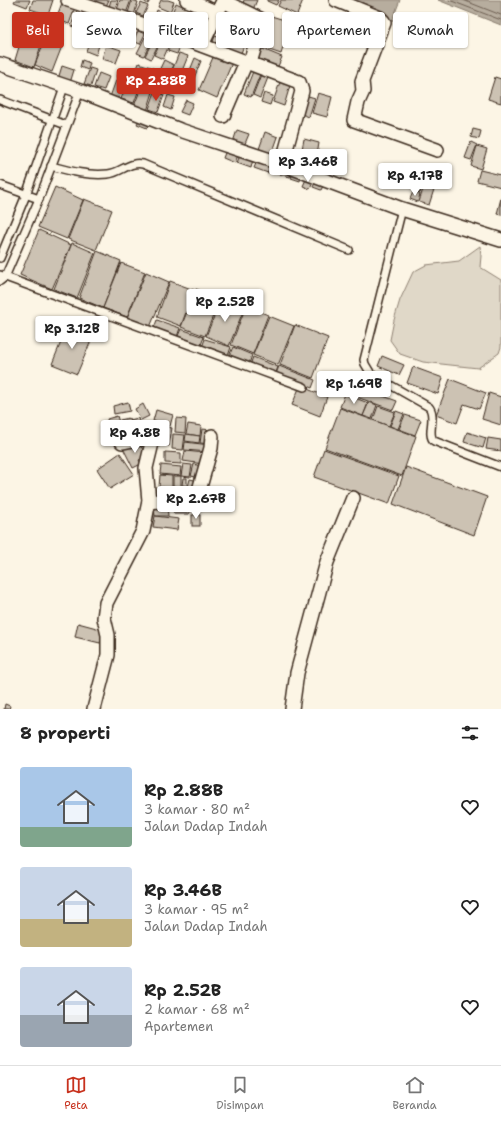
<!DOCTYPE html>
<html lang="id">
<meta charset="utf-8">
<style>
body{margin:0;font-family:"Shantell Sans",sans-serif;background:#f2f2f2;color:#222;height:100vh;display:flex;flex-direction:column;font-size:15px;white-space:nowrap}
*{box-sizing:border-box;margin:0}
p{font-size:13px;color:#767676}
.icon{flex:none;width:22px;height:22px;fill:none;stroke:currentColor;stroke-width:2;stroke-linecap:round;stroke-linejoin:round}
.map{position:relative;height:709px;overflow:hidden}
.side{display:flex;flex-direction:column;background:#fff;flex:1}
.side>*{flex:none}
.top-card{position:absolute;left:12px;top:12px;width:477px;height:36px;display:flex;gap:8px}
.price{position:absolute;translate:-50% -34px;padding:0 9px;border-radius:4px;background:#fff;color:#222;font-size:13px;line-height:26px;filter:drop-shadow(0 1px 2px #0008)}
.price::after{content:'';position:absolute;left:50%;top:24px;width:12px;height:9px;margin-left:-6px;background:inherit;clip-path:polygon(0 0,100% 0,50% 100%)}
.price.selected{background:#c8321e;color:#fff}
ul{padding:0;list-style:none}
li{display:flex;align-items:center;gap:12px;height:100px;padding:0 20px}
li span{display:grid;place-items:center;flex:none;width:112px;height:80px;border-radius:4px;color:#555}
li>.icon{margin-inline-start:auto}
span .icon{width:48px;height:48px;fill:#fffc;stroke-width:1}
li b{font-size:17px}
h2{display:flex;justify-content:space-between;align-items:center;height:48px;padding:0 20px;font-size:17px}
.chip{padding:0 14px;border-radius:4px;background:#fff;box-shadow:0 1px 3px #0004;font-size:14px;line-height:36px}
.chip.selected{background:#c8321e;color:#fff}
.menu{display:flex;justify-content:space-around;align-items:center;height:56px;border-top:1px solid #e0e0e0;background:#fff;font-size:11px;color:#767676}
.menu a{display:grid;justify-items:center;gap:2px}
.menu .selected{color:#c8321e}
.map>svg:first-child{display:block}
.green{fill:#e0d8c8;stroke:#8e8173}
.water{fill:#b7ad9e;stroke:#85796b}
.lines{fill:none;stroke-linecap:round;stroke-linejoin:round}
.shore{stroke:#6d5e51;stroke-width:1}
.building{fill:#ccc2b3;stroke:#3b2a1e}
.lane-casing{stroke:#3b2a1e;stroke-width:10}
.street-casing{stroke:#3b2a1e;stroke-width:16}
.lane{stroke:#fcf5e5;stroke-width:7}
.street{stroke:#fcf5e5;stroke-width:13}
</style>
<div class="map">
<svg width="501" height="709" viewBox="0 0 501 709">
<rect width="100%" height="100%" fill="#fcf5e5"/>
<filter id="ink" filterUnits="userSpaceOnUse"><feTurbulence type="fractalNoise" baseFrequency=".025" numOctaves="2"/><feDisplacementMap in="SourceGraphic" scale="8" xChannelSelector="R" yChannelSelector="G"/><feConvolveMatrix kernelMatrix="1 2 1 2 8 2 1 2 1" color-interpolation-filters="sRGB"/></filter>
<g filter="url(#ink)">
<polygon class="green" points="480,246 481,256 480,267 501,280 501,347 499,353 478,368 423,362 400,354 390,340 394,320 400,300 413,272 426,265 459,261"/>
<g class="water">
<polygon points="344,0 400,0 392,21"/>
<polygon points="438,0 501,0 501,25"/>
</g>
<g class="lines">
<g class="shore">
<polyline points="449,0 501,20"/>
<polyline points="463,0 501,15"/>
</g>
</g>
<g class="building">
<polygon points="15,0 30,0 27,7 14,2"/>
<polygon points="33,0 53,0 48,15 30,9"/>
<polygon points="63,0 76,5 69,24 56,19"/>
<polygon points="96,0 109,0 104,10 94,4"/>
<polygon points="111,0 118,0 114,12 108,10"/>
<polygon points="120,0 131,0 125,16 116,13"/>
<polygon points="132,0 138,2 133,18 127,16"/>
<polygon points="142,0 150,0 148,4"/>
<polygon points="161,0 168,0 174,2 170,12 158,7"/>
<polygon points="244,0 257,0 252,12 241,8"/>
<polygon points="267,0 279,0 276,5 267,1"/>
<polygon points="281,0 303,0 297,15 278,6"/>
<polygon points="141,3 148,6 143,16 136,13"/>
<polygon points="176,3 191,10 187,20 172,13"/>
<polygon points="78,7 84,10 78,28 71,26"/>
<polygon points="193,7 203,11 200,19 190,15"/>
<polygon points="157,10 165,14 160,28 152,24"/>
<polygon points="239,11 251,29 233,41 221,23"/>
<polygon points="167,13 174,16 168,31 161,29"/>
<polygon points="85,15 91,17 85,33 79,31"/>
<polygon points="268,15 291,22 281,54 258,46"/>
<polygon points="176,17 185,21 179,35 170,30"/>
<polygon points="114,20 127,25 122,40 109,34"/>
<polygon points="193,24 202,28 196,42 187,38"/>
<polygon points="25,27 45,33 34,67 15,60"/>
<polygon points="138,31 145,34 140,44 133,41"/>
<polygon points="47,34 64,41 52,72 35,65"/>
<polygon points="215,36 226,40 222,52 211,47"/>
<polygon points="145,37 152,40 144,56 137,53"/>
<polygon points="173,38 182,42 177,54 168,51"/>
<polygon points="90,39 100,42 96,55 86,51"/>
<polygon points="162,39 170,43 163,59 154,55"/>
<polygon points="153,40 159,43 151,59 145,56"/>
<polygon points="229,40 244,45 240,56 225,51"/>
<polygon points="106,45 121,50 116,63 102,59"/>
<polygon points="260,48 282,57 276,71 254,62"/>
<polygon points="179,53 188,56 180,76 171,73"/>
<polygon points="214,55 232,63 217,98 199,90"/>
<polygon points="195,58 201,61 192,83 186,80"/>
<polygon points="82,60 90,63 88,70 80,67"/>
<polygon points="164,60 174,65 166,81 156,77"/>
<polygon points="139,63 153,68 150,79 135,74"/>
<polygon points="62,66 74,70 70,83 58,79"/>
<polygon points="90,68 96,70 91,86 84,84"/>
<polygon points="254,69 261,72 251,97 244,94"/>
<polygon points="119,72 127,75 118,100 110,97"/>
<polygon points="262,72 269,75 260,98 253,95"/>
<polygon points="99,73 109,77 104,90 94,87"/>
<polygon points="495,77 501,79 501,103 488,99"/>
<polygon points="281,79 291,82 284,106 273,102"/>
<polygon points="125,88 138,92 134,103 121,99"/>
<polygon points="141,88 153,92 147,111 134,106"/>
<polygon points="155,92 164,95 158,112 149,109"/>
<polygon points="264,93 273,96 270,105 261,102"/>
<polygon points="318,93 332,97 327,117 312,113"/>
<polygon points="168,95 175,97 171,110 164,107"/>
<polygon points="305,95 315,98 309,117 299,113"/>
<polygon points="186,100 193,103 188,115 180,112"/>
<polygon points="140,118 149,121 147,128 137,124"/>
<polygon points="473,129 481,131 479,139 471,137"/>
<polygon points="237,130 249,134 244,146 233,142"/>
<polygon points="265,132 278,137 272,154 259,149"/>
<polygon points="304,139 319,143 315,168 299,165"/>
<polygon points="471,142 477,145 471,160 465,158"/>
<polygon points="477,146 487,149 481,169 471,166"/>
<polygon points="226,150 238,155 235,163 223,158"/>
<polygon points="240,155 253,159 251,168 237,163"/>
<polygon points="257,161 270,165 268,173 254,168"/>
<polygon points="280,167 292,170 290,177 278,174"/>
<polygon points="480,170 501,175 501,187 477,181"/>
<polygon points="293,173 301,176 300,181 291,178"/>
<polygon points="427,176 437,180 429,205 419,202"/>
<polygon points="307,177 314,180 310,189 303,186"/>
<polygon points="417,177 425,179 420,193 413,190"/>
<polygon points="316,181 324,184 321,190 313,187"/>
<polygon points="55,187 83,200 67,239 38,227"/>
<polygon points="413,192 420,194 418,202 410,199"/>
<polygon points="501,198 501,215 497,214"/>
<polygon points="84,199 112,210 96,250 68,239"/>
<polygon points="39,230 71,245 52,289 20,275"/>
<polygon points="72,243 95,253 77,298 54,289"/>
<polygon points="97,251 121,261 103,308 79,298"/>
<polygon points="121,263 145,272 127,317 103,308"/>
<polygon points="146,272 169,282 150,327 127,318"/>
<polygon points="170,281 194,290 181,326 157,317"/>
<polygon points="196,289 220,298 205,336 181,327"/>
<polygon points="221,300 244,309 229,346 206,336"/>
<polygon points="246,306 268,315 253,354 231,345"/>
<polygon points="269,316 294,326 278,365 253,355"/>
<polygon points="157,320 180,328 177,337 154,328"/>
<polygon points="68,325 93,336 77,374 52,364"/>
<polygon points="295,325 328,338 313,378 280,365"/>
<polygon points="181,329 204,337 200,347 177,338"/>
<polygon points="205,339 231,347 228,356 202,347"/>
<polygon points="233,347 252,355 249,364 229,356"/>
<polygon points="382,356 404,365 399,375 378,366"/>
<polygon points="253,357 278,367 275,375 250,365"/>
<polygon points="279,366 315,380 312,388 276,374"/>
<polygon points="413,367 443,378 438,394 407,383"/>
<polygon points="450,379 486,393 479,409 464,404 457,423 436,415"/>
<polygon points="300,386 327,397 320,416 292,405"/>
<polygon points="358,387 397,401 393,410 354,396"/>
<polygon points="489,393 501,397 501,425 482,419"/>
<polygon points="345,394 368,403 363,416 340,407"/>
<polygon points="128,402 130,411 114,414 113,406"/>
<polygon points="369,402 377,405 372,419 363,416"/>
<polygon points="143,404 149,416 141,420 135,409"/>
<polygon points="378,406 395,412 389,426 373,420"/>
<polygon points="340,408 416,436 402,476 325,448"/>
<polygon points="156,410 173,415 170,426 153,421"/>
<polygon points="396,411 404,414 398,429 390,426"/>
<polygon points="405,415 421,420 415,435 399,429"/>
<polygon points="117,416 123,435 112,438 107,419"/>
<polygon points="129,418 133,434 124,436 120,420"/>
<polygon points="138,418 142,432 134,434 130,420"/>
<polygon points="176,418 186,419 185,433 175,432"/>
<polygon points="153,424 162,425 158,441 150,440"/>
<polygon points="188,424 201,426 200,436 186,434"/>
<polygon points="162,426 172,428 169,446 159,444"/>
<polygon points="202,429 212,430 211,444 200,443"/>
<polygon points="467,432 486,438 483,448 464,442"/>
<polygon points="173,434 185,435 183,450 172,449"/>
<polygon points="186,434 200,436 199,443 185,441"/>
<polygon points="488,438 501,440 501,451 486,449"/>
<polygon points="185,442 210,445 209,452 184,450"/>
<polygon points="132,444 133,447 140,444 146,456 139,460 141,464 133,468 123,448"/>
<polygon points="324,449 399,476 389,504 314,477"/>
<polygon points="185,451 205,453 203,464 183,461"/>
<polygon points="165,452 181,453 181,464 165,463"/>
<polygon points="120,453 134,474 110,489 97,469"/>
<polygon points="183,464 192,465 190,477 181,476"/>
<polygon points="194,464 203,467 200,478 191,476"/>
<polygon points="161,465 181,467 180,476 160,474"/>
<polygon points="406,467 487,497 474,535 393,504"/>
<polygon points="160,475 172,476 172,488 159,487"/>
<polygon points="173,476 181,476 181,487 173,486"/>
<polygon points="183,478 187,478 187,486 182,485"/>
<polygon points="190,479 199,481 198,488 188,487"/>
<rect x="178" y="487" width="8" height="13"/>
<polygon points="173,504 189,504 189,514 174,514"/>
<polygon points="167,505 168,516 155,516 154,506"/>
<rect x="192" y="515" width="8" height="11"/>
<polygon points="155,516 179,519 177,530 153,527"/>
<polygon points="78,623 104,630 100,643 75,637"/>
<polygon points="5,704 10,706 9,709 4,709"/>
</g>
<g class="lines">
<defs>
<g id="lane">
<polyline points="0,100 66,125"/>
<path d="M51,166c19,5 37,10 57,8 13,-1 21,-13 35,-10l206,86"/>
<polyline points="0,185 39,199"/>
<path d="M402,209l-38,151 1,4 6,10 58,33c8,10 -3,27 5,34l67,26"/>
<polyline points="0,258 26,195 64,87"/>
<polyline points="0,275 304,387"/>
<polyline points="0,281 5,277 39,199 80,91"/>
</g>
<g id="street">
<polyline points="68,0 169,33 299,82 302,91 282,164"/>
<polyline points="187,0 218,13"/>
<polyline points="336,0 380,18 383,21 384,23 362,81 363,91 358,102 354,120 437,150"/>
<polyline points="202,45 223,1 260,19 262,22 250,63"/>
<polyline points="0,64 80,91 180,130 282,164 402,209 501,240"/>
<polyline points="223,116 246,62"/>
<polyline points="149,501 194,503 196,501 211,448 212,436"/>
<path d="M94,709l14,-54v-20l-4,-17 2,-15 37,-72 6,-30 -3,-33 6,-25c-6,-8 -21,-2 -30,-1"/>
<polyline points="292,709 297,673 327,562 353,498"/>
</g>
</defs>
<use href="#lane" class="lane-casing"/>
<use href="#street" class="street-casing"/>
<use href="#lane" class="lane"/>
<use href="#street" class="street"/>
</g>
</g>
</svg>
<b class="price selected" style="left:156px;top:102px">Rp 2.88B</b>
<b class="price" style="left:308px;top:183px">Rp 3.46B</b>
<b class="price" style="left:415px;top:197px">Rp 4.17B</b>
<b class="price" style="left:225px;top:323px">Rp 2.52B</b>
<b class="price" style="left:72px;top:350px">Rp 3.12B</b>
<b class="price" style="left:354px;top:405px">Rp 1.69B</b>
<b class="price" style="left:135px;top:454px">Rp 4.8B</b>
<b class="price" style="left:196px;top:520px">Rp 2.67B</b>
<div class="top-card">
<a class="chip selected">Beli</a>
<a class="chip">Sewa</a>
<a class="chip">Filter</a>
<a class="chip">Baru</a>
<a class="chip">Apartemen</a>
<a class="chip">Rumah</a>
</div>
</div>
<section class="side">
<h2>8 properti<svg class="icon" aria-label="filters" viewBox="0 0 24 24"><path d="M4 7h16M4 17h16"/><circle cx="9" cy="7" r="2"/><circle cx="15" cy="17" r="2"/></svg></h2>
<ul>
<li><span style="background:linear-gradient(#a9c7e8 75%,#7fa58c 0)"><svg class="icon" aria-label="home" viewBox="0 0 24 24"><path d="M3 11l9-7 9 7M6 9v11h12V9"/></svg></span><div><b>Rp 2.88B</b><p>3 kamar · 80 m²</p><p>Jalan Dadap Indah</p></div><svg class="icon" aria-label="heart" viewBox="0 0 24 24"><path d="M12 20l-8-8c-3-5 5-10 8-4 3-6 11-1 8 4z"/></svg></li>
<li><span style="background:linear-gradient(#c9d6e8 65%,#c2b280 0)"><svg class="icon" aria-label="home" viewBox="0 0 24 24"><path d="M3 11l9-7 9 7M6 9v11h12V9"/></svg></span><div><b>Rp 3.46B</b><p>3 kamar · 95 m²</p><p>Jalan Dadap Indah</p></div><svg class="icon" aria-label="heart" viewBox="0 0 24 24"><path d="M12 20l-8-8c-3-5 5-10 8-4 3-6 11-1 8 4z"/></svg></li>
<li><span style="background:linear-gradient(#c9d6e8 60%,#9aa5b1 0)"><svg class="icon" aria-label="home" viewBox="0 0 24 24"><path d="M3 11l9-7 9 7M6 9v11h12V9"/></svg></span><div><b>Rp 2.52B</b><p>2 kamar · 68 m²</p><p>Apartemen</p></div><svg class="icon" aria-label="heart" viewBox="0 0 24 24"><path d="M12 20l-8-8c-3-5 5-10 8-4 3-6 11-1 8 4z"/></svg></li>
</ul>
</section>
<nav class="menu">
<a class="selected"><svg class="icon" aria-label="map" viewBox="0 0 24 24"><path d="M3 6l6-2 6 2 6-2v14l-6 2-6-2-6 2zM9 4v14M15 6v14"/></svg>Peta</a>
<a><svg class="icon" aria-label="saved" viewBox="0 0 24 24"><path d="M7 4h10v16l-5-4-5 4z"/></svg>Disimpan</a>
<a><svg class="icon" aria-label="home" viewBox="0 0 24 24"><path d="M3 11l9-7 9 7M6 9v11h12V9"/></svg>Beranda</a>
</nav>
